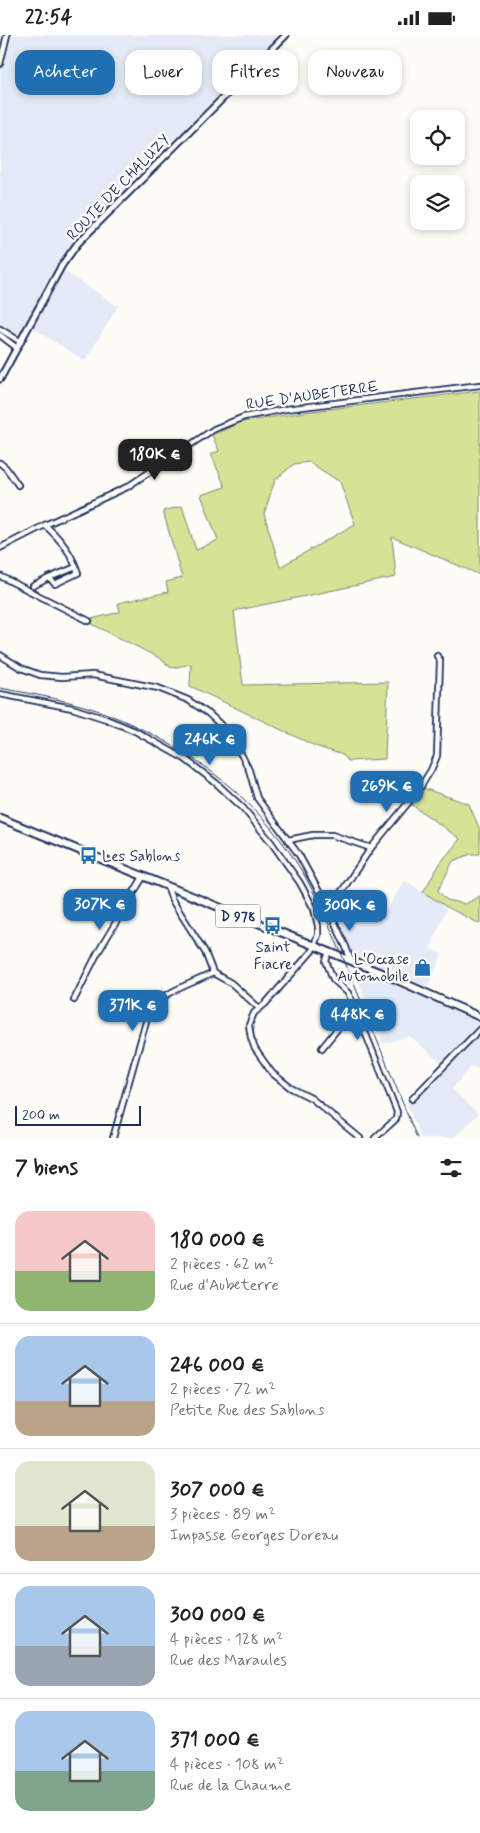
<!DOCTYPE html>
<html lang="fr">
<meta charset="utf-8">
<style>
body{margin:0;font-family:Mynerve,sans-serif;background:#f6f6f6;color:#202124;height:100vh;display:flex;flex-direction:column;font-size:19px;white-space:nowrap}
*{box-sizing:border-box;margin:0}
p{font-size:16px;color:#757577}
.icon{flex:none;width:28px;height:28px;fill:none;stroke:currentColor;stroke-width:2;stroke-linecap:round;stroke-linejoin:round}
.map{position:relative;height:1103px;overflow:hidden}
.side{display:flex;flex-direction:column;background:#fff;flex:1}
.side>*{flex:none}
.banner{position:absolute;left:15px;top:15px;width:450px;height:45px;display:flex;gap:10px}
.fabs{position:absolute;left:410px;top:75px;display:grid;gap:10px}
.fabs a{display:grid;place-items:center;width:55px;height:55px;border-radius:10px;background:#fff;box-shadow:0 2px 8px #0003;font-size:25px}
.scale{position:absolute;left:15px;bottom:12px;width:126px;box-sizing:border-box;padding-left:5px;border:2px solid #1b2f5e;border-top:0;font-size:14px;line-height:18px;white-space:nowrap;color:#1b2f5e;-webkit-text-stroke:4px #fdfcf7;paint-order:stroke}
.price{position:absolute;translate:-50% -42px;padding:0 11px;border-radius:10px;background:#1f6fb2;color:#fff;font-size:16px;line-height:32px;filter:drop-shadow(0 1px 2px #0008)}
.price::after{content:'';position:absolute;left:50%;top:30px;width:15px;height:11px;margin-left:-8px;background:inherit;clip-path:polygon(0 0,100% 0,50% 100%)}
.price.selected{background:#222;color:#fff}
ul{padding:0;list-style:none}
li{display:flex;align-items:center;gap:15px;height:125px;padding:0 15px}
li+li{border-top:1px solid #e0e0e0}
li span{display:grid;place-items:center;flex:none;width:140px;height:100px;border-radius:15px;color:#555}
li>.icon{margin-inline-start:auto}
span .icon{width:60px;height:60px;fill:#fffc;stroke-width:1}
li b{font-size:21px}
h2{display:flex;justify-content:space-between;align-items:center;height:60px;padding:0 15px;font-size:21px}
.tag{padding:0 18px;border-radius:15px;background:#fff;box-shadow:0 2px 8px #0003;font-size:18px;line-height:45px}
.tag.selected{background:#1f6fb2;color:#fff}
.status{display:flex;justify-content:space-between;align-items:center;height:35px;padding:0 25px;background:#fff;direction:ltr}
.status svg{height:14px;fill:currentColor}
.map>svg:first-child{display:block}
.built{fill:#e5ebf6}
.green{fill:#d6e295;stroke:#78887a;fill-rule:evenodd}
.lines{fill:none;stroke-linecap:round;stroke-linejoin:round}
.minor-casing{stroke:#1b2f5e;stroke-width:8}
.tertiary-casing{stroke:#1b2f5e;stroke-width:9}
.primary-casing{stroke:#1b2f5e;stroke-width:10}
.minor{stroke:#fdfcf7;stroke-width:4.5}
.tertiary{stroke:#fdfcf7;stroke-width:5}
.primary{stroke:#fdfcf7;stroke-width:6}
.rail{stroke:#1b2f5e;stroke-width:1}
.labels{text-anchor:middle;stroke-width:5;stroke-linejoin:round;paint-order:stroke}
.shield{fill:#fdfcf7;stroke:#5f6c8c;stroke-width:1}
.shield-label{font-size:14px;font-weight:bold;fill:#1b2f5e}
.street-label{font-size:15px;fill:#1b2f5e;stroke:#fdfcf7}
.poi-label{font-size:15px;fill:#1b2f5e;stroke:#fdfcf7;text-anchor:start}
</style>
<div class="status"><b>22:54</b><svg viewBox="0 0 49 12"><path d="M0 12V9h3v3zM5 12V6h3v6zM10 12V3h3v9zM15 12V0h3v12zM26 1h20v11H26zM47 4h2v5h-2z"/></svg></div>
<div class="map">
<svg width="480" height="1103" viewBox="0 0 480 1103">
<rect width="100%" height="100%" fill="#fdfcf7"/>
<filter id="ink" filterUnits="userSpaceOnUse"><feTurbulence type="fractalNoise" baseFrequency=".02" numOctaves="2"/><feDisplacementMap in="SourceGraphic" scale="10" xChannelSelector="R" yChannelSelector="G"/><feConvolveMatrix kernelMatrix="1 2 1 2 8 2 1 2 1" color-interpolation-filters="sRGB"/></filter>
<g filter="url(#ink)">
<g class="built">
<polygon points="0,0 279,0 72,211 58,232 118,271 85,326 33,293 21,312 0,299"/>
<polygon points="404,845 447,872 430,914 442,919 424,962 480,985 480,1035 472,1031 452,1054 478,1079 454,1103 421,1103 406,1067 441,1028 410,1001 383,1009 354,935 348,930 343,909 330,883 334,873 341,862 384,880"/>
</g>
<g class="green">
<path d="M480,356v184l-88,-38 4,40 -162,34 9,74 145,-3 -3,77 -37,2 -5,-6 -28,-9 -125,-60 1,-22 -19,4 -13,-10 -67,-34 -1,-5 29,-7 -2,-9 50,-11 -2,-10 16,-4 -19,-67 19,-5 14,44 22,-10 -17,-45 24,-8 -14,-33 8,-3 -7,-16 30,-13 63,-10zM309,427l31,20 15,42 -75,43 -16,-53 11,-34 19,-16z"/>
<polygon points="423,753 469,769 480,795 480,819 471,819 453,826 438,856 447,865 465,869 480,861 480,889 447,872 423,857 441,827 460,804 412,770"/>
</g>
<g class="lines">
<defs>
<g id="minor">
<polyline points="0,29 7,0"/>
<polyline points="0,294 21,307"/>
<polyline points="0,300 17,313"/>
<polyline points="0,428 6,433 18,450"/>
<path d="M45,490c15,14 27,28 33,48l-23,11 -6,-6 27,-11"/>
<polyline points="0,513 45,490 127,452 214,394 244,382 286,374 480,350"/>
<polyline points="0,541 89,586"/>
<polyline points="33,551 49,543"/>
<polyline points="0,620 21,633 40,640 62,642 93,640 158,653 188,665 209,679 225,694 242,721 249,735 257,763 299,820 328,873 346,912 351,926"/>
<polyline points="0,659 72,673 106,684 135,696 185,724 216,748 243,773 271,807 300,848 314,874 318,891 318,900 312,916 265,969 254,978 249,990 251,1003 255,1014 272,1038 291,1053 311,1063 360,1103"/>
<polyline points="288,805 313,800 332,800 371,813"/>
<polyline points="168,853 172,865 205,917 213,938 231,948 259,973"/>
<polyline points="328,873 333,869 371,813 418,756 431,735 437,721 440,625 437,621"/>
<polyline points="329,917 326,926 333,944 348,958 355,972 397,1077 396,1084 375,1103"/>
<polyline points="74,965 97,919 143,842"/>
<polyline points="322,1013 355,972"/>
<polyline points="412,1064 480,994"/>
<path d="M113,1103l36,-127c14,-20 43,-27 64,-38"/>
</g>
<polyline id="tertiary" points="0,344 62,230 78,208 286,0"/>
<polyline id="primary" points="0,783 386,940 480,982"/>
</defs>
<use href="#minor" class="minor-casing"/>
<use href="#tertiary" class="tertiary-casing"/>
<use href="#primary" class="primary-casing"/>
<use href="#minor" class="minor"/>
<use href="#tertiary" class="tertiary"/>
<use href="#primary" class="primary"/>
<path class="rail" d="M0,653c37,7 75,13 110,27 81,32 154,88 197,165 21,39 37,80 54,121 19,46 37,91 56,137"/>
</g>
</g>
<defs>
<symbol id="bus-bare" viewBox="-9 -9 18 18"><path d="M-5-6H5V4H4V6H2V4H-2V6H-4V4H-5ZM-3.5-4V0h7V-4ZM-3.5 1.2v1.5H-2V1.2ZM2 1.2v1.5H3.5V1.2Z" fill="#1f6fb2" stroke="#fdfcf7" stroke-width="2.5" paint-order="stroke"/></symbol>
<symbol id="shop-bare" viewBox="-9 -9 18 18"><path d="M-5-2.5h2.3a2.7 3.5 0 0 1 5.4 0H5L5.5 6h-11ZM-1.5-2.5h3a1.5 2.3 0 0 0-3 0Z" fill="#1f6fb2" stroke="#fdfcf7" stroke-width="2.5" paint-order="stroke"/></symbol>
</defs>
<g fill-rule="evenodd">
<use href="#bus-bare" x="76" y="808" width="25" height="25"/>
<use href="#bus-bare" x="260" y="878" width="25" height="25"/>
<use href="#shop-bare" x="410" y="920" width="25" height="25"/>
</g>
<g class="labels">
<rect class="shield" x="215.5" y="869.5" width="45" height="23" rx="4"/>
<g class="shield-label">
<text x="238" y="886">D 978</text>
</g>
<g class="street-label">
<text transform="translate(118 152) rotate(-46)" y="5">ROUTE DE CHALUZY</text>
<text transform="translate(312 360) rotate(-8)" y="5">RUE D'AUBETERRE</text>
</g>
<g class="poi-label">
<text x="102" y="826">Les Sablons</text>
<text x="273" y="917" text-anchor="middle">Saint<tspan x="273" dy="17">Fiacre</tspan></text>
<text x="409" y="929" text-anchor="end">L'Occase<tspan x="409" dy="17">Automobile</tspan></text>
</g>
</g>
</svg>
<div class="fabs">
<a><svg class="icon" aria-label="locate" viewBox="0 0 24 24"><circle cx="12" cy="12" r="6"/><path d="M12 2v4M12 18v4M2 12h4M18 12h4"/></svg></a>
<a><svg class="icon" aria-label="layers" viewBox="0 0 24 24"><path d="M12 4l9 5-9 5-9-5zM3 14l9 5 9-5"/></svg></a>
</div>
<div class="scale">200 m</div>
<b class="price selected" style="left:155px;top:446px">180K €</b>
<b class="price" style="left:210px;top:731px">246K €</b>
<b class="price" style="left:387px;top:778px">269K €</b>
<b class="price" style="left:100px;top:896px">307K €</b>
<b class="price" style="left:350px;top:897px">300K €</b>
<b class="price" style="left:133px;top:997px">371K €</b>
<b class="price" style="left:358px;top:1006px">448K €</b>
<div class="banner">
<a class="tag selected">Acheter</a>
<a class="tag">Louer</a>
<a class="tag">Filtres</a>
<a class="tag">Nouveau</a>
</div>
</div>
<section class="side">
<h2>7 biens<svg class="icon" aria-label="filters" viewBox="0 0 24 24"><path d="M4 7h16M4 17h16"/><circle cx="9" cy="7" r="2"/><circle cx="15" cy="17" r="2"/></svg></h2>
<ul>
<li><span style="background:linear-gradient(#f6c9c9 60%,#8fb573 0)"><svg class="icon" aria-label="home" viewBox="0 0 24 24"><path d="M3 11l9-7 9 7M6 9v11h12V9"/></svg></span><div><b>180 000 €</b><p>2 pièces · 62 m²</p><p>Rue d'Aubeterre</p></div></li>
<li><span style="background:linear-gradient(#a9c7e8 65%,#b9a48a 0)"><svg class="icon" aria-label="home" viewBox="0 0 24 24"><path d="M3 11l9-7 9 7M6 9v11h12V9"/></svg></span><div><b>246 000 €</b><p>2 pièces · 72 m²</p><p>Petite Rue des Sablons</p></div></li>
<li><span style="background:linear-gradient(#dfe7d0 65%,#b9a48a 0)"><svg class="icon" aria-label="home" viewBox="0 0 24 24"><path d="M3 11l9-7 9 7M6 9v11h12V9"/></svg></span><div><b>307 000 €</b><p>3 pièces · 89 m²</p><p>Impasse Georges Doreau</p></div></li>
<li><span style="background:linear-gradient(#a9c7e8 60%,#9aa5b1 0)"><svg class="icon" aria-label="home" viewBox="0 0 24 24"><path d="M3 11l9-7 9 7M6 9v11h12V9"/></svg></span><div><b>300 000 €</b><p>4 pièces · 128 m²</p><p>Rue des Maraules</p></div></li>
<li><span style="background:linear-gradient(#a9c7e8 60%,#7fa58c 0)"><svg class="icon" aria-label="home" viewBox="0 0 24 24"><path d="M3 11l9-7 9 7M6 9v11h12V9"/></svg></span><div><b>371 000 €</b><p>4 pièces · 108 m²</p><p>Rue de la Chaume</p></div></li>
</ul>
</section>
